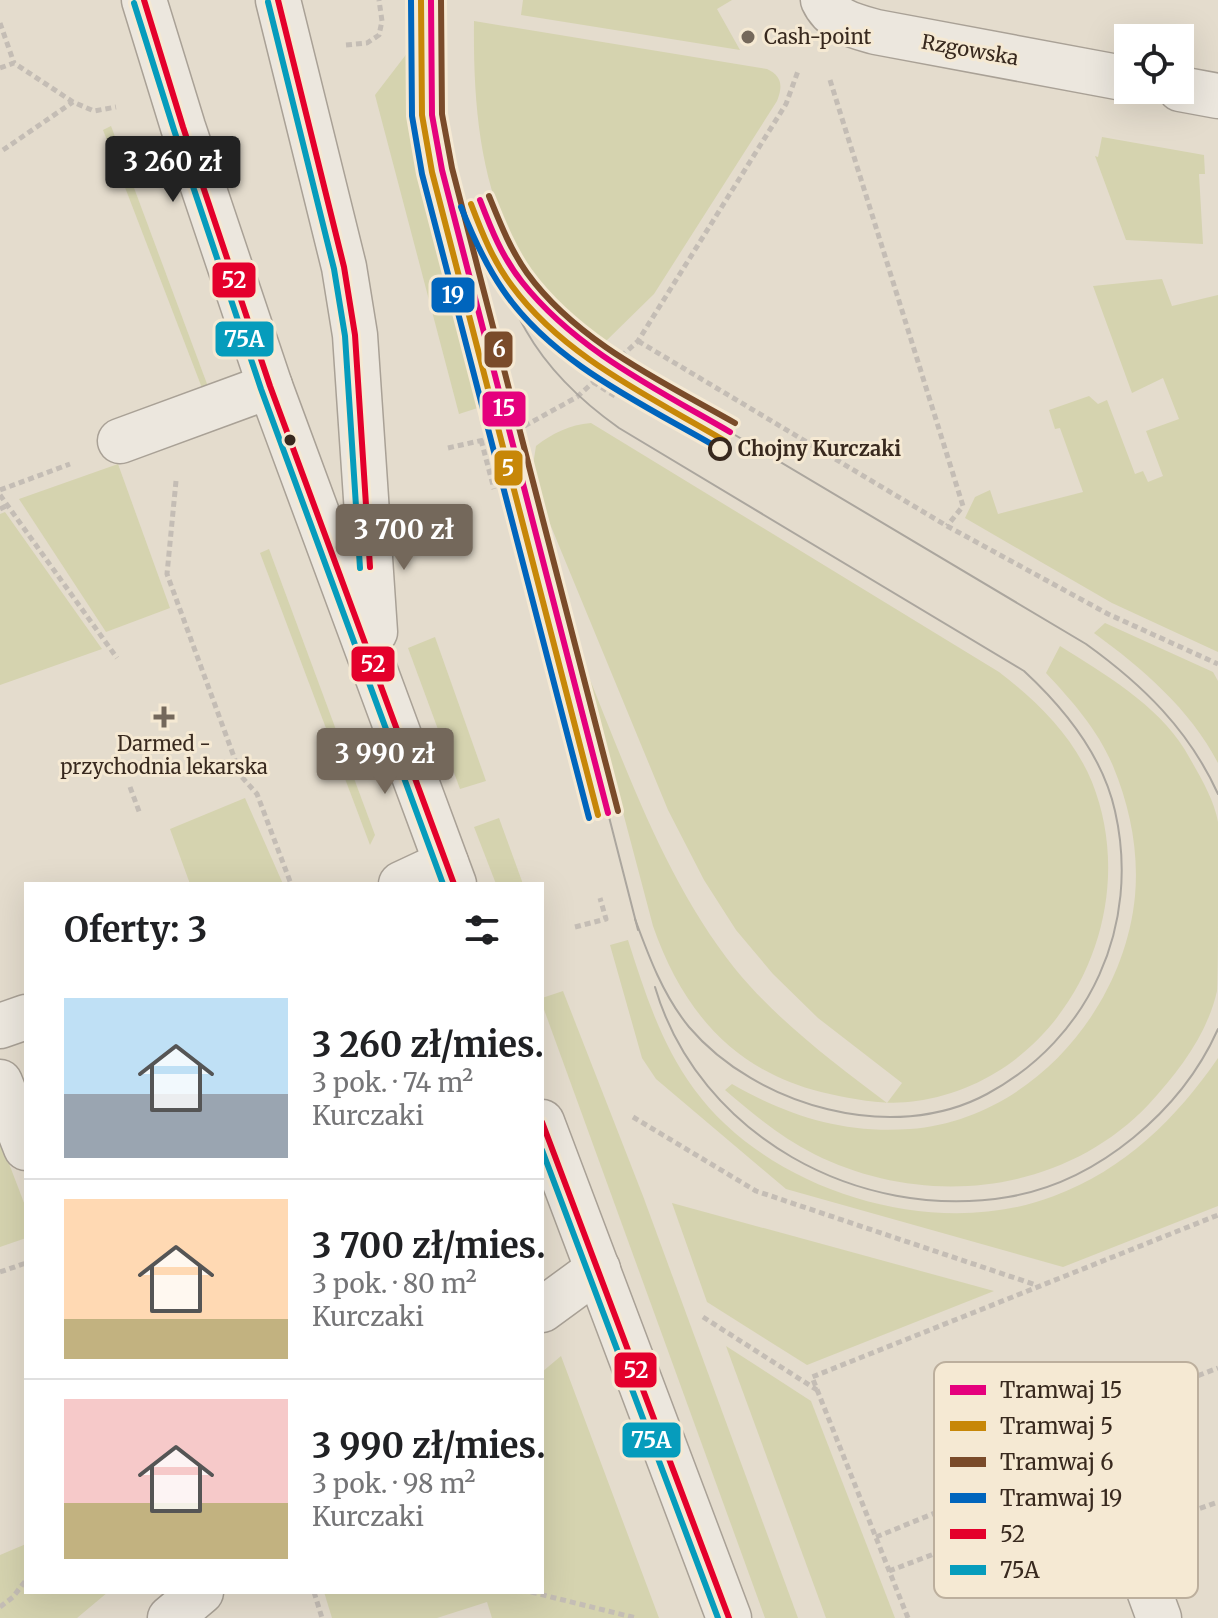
<!DOCTYPE html>
<html lang="pl">
<meta charset="utf-8">
<style>
body{margin:0;font-family:Merriweather,serif;background:#f2f2f2;color:#202124;height:100vh;display:flex;flex-direction:column;font-size:30px;white-space:nowrap}
*{box-sizing:border-box;margin:0}
p{font-size:26px;color:#757577}
.icon{flex:none;width:44px;height:44px;fill:none;stroke:currentColor;stroke-width:2;stroke-linecap:round;stroke-linejoin:round}
.map{position:relative;flex:1;overflow:hidden}
.details{position:absolute;left:24px;top:882px;width:520px;height:712px;display:flex;flex-direction:column;background:#fff;border-radius:0px;box-shadow:0 8px 32px #0002}
.details>*{flex:none}
.fabs{position:absolute;left:1114px;top:24px;display:grid;gap:16px}
.fabs a{display:grid;place-items:center;width:80px;height:80px;border-radius:0px;background:#fff;box-shadow:0 8px 32px #0002;font-size:40px}
.price{position:absolute;translate:-50% -68px;padding:0 18px;border-radius:8px;background:#74685b;color:#fff;font-size:26px;line-height:52px;filter:drop-shadow(0 2px 4px #0008)}
.price::after{content:'';position:absolute;left:50%;top:48px;width:24px;height:18px;margin-left:-12px;background:inherit;clip-path:polygon(0 0,100% 0,50% 100%)}
.price.active{background:#222;color:#fff}
ul{padding:0;list-style:none}
li{display:flex;align-items:center;gap:24px;height:200px;padding:0 40px}
li+li{border-top:2px solid #e0e0e0}
li span{display:grid;place-items:center;flex:none;width:224px;height:160px;border-radius:0px;color:#555}
li>.icon{margin-inline-start:auto}
span .icon{width:96px;height:96px;fill:#fffc;stroke-width:1}
li b{font-size:34px}
h2{display:flex;justify-content:space-between;align-items:center;height:96px;padding:0 40px;font-size:34px}
.map>svg:first-child{display:block}
.green{fill:#d5d3af}
.lines{fill:none;stroke-linecap:round;stroke-linejoin:round}
.minor-casing{stroke:#a9a196;stroke-width:47}
.path{stroke:#c4bdb5;stroke-width:5;stroke-dasharray:6 4;stroke-linecap:butt}
.minor{stroke:#ece7de;stroke-width:44}
.tram{stroke:#aba69e;stroke-width:2}
.bus-1-casing{stroke:#f5e9d3;stroke-width:12}
.bus-2-casing{stroke:#f5e9d3;stroke-width:12}
.bus-1{stroke:#e4002b;stroke-width:6}
.bus-2{stroke:#069cbc;stroke-width:6}
.tram-1-casing{stroke:#f5e9d3;stroke-width:12}
.tram-2-casing{stroke:#f5e9d3;stroke-width:12}
.tram-3-casing{stroke:#f5e9d3;stroke-width:12}
.tram-4-casing{stroke:#f5e9d3;stroke-width:12}
.tram-1{stroke:#e5007d;stroke-width:6}
.tram-2{stroke:#c78708;stroke-width:6}
.tram-3{stroke:#7a4b2a;stroke-width:6}
.tram-4{stroke:#0065bd;stroke-width:6}
.poi-dot{fill:#74685b;stroke:#f5e9d3;stroke-width:3}
.bus-dot{fill:#38291e;stroke:#f5e9d3;stroke-width:3}
.stop-dot{fill:#f5e9d3;stroke:#38291e;stroke-width:4}
.labels{text-anchor:middle;stroke-width:6;stroke-linejoin:round;paint-order:stroke}
.poi-label{font-size:20px;fill:#38291e;stroke:#f5e9d3;text-anchor:start}
.street-label{font-size:20px;fill:#38291e;stroke:#f5e9d3}
.stop-label{font-size:20px;font-weight:bold;fill:#38291e;stroke:#f5e9d3;text-anchor:start}
.key{fill:#f5e9d3;stroke:#bcaf9d;stroke-width:2}
.key-label{font-size:22px;fill:#38291e}
.line-badge{stroke:#f5e9d3;stroke-width:3}
.badge-label{font-size:22px;text-anchor:middle;font-weight:bold;fill:#fff}
</style>
<div class="map">
<svg width="1218" height="1618" viewBox="0 0 1218 1618">
<rect width="100%" height="100%" fill="#e4dccd"/>
<g class="green">
<polygon points="523,0 732,0 717,9 740,50 521,15"/>
<path d="M474,21l293,48c15,7 16,17 10,32l-123,193 -49,48c-21,-16 -44,-32 -61,-52 -63,-74 -71,-176 -70,-269z"/>
<polygon points="418,39 424,142 432,186 487,405 459,414 375,95"/>
<polygon points="111,126 213,400 202,388 103,130"/>
<polygon points="1102,137 1204,155 1205,174 1199,174 1203,244 1126,240 1095,156 1098,157"/>
<polygon points="1162,279 1172,306 1218,295 1218,652 1112,603 965,518 975,497 990,490 998,514 1083,492 1060,428 1055,429 1049,410 1089,396 1098,404 1107,400 1135,474 1143,471 1148,482 1163,476 1146,431 1179,419 1163,378 1132,393 1093,286"/>
<path d="M591,423l408,249c38,29 74,64 93,110 53,133 -29,298 -176,319 -32,5 -64,-2 -95,-9 -89,-22 -139,-83 -168,-166l-69,-261c43,105 81,216 152,305 43,52 97,92 151,133l15,-20 -84,-65 -45,-44 -37,-44 -32,-50 -36,-70 -118,-286 -17,-59 3,-19c17,-13 33,-21 55,-23z"/>
<polygon points="118,464 170,608 106,632 19,499"/>
<polygon points="5,512 102,649 0,685 0,514"/>
<polygon points="269,549 375,835 370,845 260,553"/>
<path d="M1105,623l108,49 5,9v82c-28,-54 -76,-95 -124,-130z"/>
<polygon points="435,637 486,781 460,789 408,648"/>
<path d="M1060,646c44,28 97,58 125,104 12,21 29,48 33,72 0,25 0,64 0,91 0,22 0,57 -1,78 -10,44 -38,80 -68,113 -86,91 -225,105 -335,50 -33,-17 -61,-40 -89,-64l7,-6c56,32 113,50 178,45 119,-9 214,-118 225,-233 4,-45 -5,-89 -22,-130 -15,-36 -41,-65 -67,-93z"/>
<polygon points="245,798 283,884 190,884 170,829"/>
<polygon points="499,818 523,884 496,884 474,827"/>
<path d="M628,940c17,53 33,104 66,149 75,103 241,153 360,107 70,-26 123,-78 164,-138v148l-155,61 -277,-78 -130,-110 -14,-21 -32,-113z"/>
<polygon points="563,991 643,1196 798,1618 765,1618 542,1004 542,998"/>
<polygon points="0,1140 26,1208 26,1238 0,1247"/>
<polygon points="672,1203 994,1291 807,1365 707,1302"/>
<polygon points="726,1346 811,1401 895,1618 826,1618"/>
<polygon points="561,1356 659,1618 492,1618 487,1602 437,1618 332,1618 324,1592 542,1592 542,1372"/>
<polygon points="26,1544 26,1592 108,1592 77,1618 0,1618 0,1555"/>
</g>
<g class="lines">
<defs>
<g id="minor">
<polyline points="144,0 183,127 270,386 454,884"/>
<polyline points="278,0 344,267 355,335 375,632"/>
<path d="M823,0c10,22 32,26 53,32l252,47"/>
<polyline points="1180,89 1218,96"/>
<polyline points="120,441 270,386"/>
<polyline points="401,884 446,863"/>
<polyline points="0,1026 26,1017"/>
<polyline points="0,1082 26,1148"/>
<polyline points="542,1122 729,1618"/>
<polyline points="542,1310 598,1269"/>
<polyline points="1103,1465 1159,1618"/>
<polyline points="170,1618 201,1592"/>
</g>
</defs>
<use href="#minor" class="minor-casing"/>
<g class="path">
<polyline points="0,23 14,63"/>
<polyline points="346,45 367,43 379,35 382,21 379,0"/>
<polyline points="0,68 14,63 73,102 94,111 116,107"/>
<polyline points="830,80 963,506 947,526"/>
<polyline points="3,150 73,102"/>
<polyline points="638,341 947,526 1108,614 1218,664"/>
<polyline points="593,382 618,398"/>
<polyline points="481,440 494,489"/>
<polyline points="448,448 510,434 577,397 638,341 786,104 798,71"/>
<polyline points="176,481 167,574 241,776 257,794 291,884"/>
<polyline points="0,490 70,464"/>
<polyline points="0,495 117,658"/>
<polyline points="0,509 8,505"/>
<polyline points="130,787 140,814"/>
<polyline points="575,927 606,919 600,898"/>
<polyline points="633,1117 756,1191 1036,1285"/>
<polyline points="0,1272 26,1263"/>
<polyline points="703,1317 817,1390"/>
<polyline points="1114,1408 1218,1368"/>
<polyline points="1181,1515 1218,1502"/>
<polyline points="876,1537 957,1504 946,1476 1057,1431"/>
<polyline points="889,1571 971,1540 978,1559 1065,1527"/>
<polyline points="314,1592 322,1618"/>
<polyline points="531,1592 636,1618"/>
<polyline points="0,1607 13,1597 26,1580"/>
<polyline points="908,1618 812,1377 1218,1215"/>
</g>
<use href="#minor" class="minor"/>
<g class="tram">
<path d="M481,204c25,102 49,161 138,224l405,243c40,37 79,86 91,140 26,114 -25,228 -128,283 -94,51 -231,12 -298,-67 -26,-32 -40,-70 -54,-108"/>
<path d="M730,432l356,212c57,41 103,86 132,150"/>
<polyline points="608,813 638,930"/>
<path d="M655,987c44,149 204,235 353,210 90,-15 174,-87 210,-168"/>
</g>
<defs>
<g id="bus-1">
<polyline points="144,0 183,127 270,386 454,884"/>
<polyline points="278,0 344,267 355,335 370,567"/>
<polyline points="542,1122 729,1618"/>
</g>
<g id="bus-2">
<polyline points="268,2 334,269 345,336 360,568"/>
<polyline points="134,3 174,130 261,389 443,884"/>
<polyline points="542,1150 718,1618"/>
</g>
</defs>
<use href="#bus-1" class="bus-1-casing"/>
<use href="#bus-2" class="bus-2-casing"/>
<use href="#bus-1" class="bus-1"/>
<use href="#bus-2" class="bus-2"/>
<defs>
<g id="tram-1">
<polyline points="431,0 432,115 442,170 608,813"/>
<path d="M480,200c11,29 22,57 42,82 54,68 134,107 208,150"/>
</g>
<g id="tram-2">
<polyline points="421,0 422,115 432,172 598,815"/>
<path d="M471,204c11,29 22,57 41,82 52,71 139,111 213,155"/>
</g>
<g id="tram-3">
<polyline points="441,0 442,114 452,168 618,811"/>
<path d="M489,196c11,27 21,53 38,77 50,69 136,109 208,150"/>
</g>
<g id="tram-4">
<polyline points="411,0 412,116 422,174 589,818"/>
<path d="M461,207c12,30 24,57 42,83 50,74 142,115 217,159"/>
</g>
</defs>
<use href="#tram-1" class="tram-1-casing"/>
<use href="#tram-2" class="tram-2-casing"/>
<use href="#tram-3" class="tram-3-casing"/>
<use href="#tram-4" class="tram-4-casing"/>
<use href="#tram-1" class="tram-1"/>
<use href="#tram-2" class="tram-2"/>
<use href="#tram-3" class="tram-3"/>
<use href="#tram-4" class="tram-4"/>
</g>
<g class="poi-dot">
<circle cx="748" cy="37" r="8"/>
<path d="M160 705h8v8h8v8h-8v8h-8v-8h-8v-8h8z"/>
</g>
<circle class="bus-dot" cx="290" cy="440" r="7"/>
<circle class="stop-dot" cx="720" cy="449" r="10"/>
<g class="labels">
<g class="poi-label">
<text x="764" y="44">Cash-point</text>
<text x="164" y="751" text-anchor="middle">Darmed -<tspan x="164" dy="23">przychodnia lekarska</tspan></text>
</g>
<g class="street-label">
<text transform="translate(970 50) rotate(10)" y="7">Rzgowska</text>
</g>
<g class="stop-label">
<text x="738" y="456">Chojny Kurczaki</text>
</g>
</g>
<rect x="934" y="1362" width="264" height="236" rx="12" class="key"/>
<rect x="950" y="1385" width="36" height="10" fill="#e5007d"/>
<rect x="950" y="1421" width="36" height="10" fill="#c78708"/>
<rect x="950" y="1457" width="36" height="10" fill="#7a4b2a"/>
<rect x="950" y="1493" width="36" height="10" fill="#0065bd"/>
<rect x="950" y="1529" width="36" height="10" fill="#e4002b"/>
<rect x="950" y="1565" width="36" height="10" fill="#069cbc"/>
<g class="key-label">
<text x="1000" y="1398">Tramwaj 15</text>
<text x="1000" y="1434">Tramwaj 5</text>
<text x="1000" y="1470">Tramwaj 6</text>
<text x="1000" y="1506">Tramwaj 19</text>
<text x="1000" y="1542">52</text>
<text x="1000" y="1578">75A</text>
</g>
<g class="line-badge">
<rect x="211" y="261" width="46" height="38" rx="8" fill="#e4002b"/>
<rect x="430" y="276" width="46" height="38" rx="8" fill="#0065bd"/>
<rect x="214" y="320" width="61" height="38" rx="8" fill="#069cbc"/>
<rect x="483" y="330" width="31" height="39" rx="8" fill="#7a4b2a"/>
<rect x="481" y="390" width="46" height="38" rx="8" fill="#e5007d"/>
<rect x="493" y="449" width="31" height="38" rx="8" fill="#c78708"/>
<rect x="350" y="645" width="46" height="38" rx="8" fill="#e4002b"/>
<rect x="613" y="1351" width="45" height="38" rx="8" fill="#e4002b"/>
<rect x="621" y="1421" width="61" height="38" rx="8" fill="#069cbc"/>
</g>
<g class="badge-label">
<text x="234" y="288">52</text>
<text x="453" y="303">19</text>
<text x="244" y="347">75A</text>
<text x="499" y="357">6</text>
<text x="504" y="416">15</text>
<text x="508" y="476">5</text>
<text x="373" y="672">52</text>
<text x="636" y="1378">52</text>
<text x="651" y="1448">75A</text>
</g>
</svg>
<div class="fabs">
<a><svg class="icon" aria-label="locate" viewBox="0 0 24 24"><circle cx="12" cy="12" r="6"/><path d="M12 2v4M12 18v4M2 12h4M18 12h4"/></svg></a>
</div>
<b class="price active" style="left:173px;top:204px">3 260 zł</b>
<b class="price" style="left:404px;top:572px">3 700 zł</b>
<b class="price" style="left:385px;top:796px">3 990 zł</b>
<section class="details">
<h2>Oferty: 3<svg class="icon" aria-label="filters" viewBox="0 0 24 24"><path d="M4 7h16M4 17h16"/><circle cx="9" cy="7" r="2"/><circle cx="15" cy="17" r="2"/></svg></h2>
<ul>
<li><span style="background:linear-gradient(#bfe0f5 60%,#9aa5b1 0)"><svg class="icon" aria-label="home" viewBox="0 0 24 24"><path d="M3 11l9-7 9 7M6 9v11h12V9"/></svg></span><div><b>3 260 zł/mies.</b><p>3 pok. · 74 m²</p><p>Kurczaki</p></div></li>
<li><span style="background:linear-gradient(#ffd9b3 75%,#c2b280 0)"><svg class="icon" aria-label="home" viewBox="0 0 24 24"><path d="M3 11l9-7 9 7M6 9v11h12V9"/></svg></span><div><b>3 700 zł/mies.</b><p>3 pok. · 80 m²</p><p>Kurczaki</p></div></li>
<li><span style="background:linear-gradient(#f6c9c9 65%,#c2b280 0)"><svg class="icon" aria-label="home" viewBox="0 0 24 24"><path d="M3 11l9-7 9 7M6 9v11h12V9"/></svg></span><div><b>3 990 zł/mies.</b><p>3 pok. · 98 m²</p><p>Kurczaki</p></div></li>
</ul>
</section>
</div>
